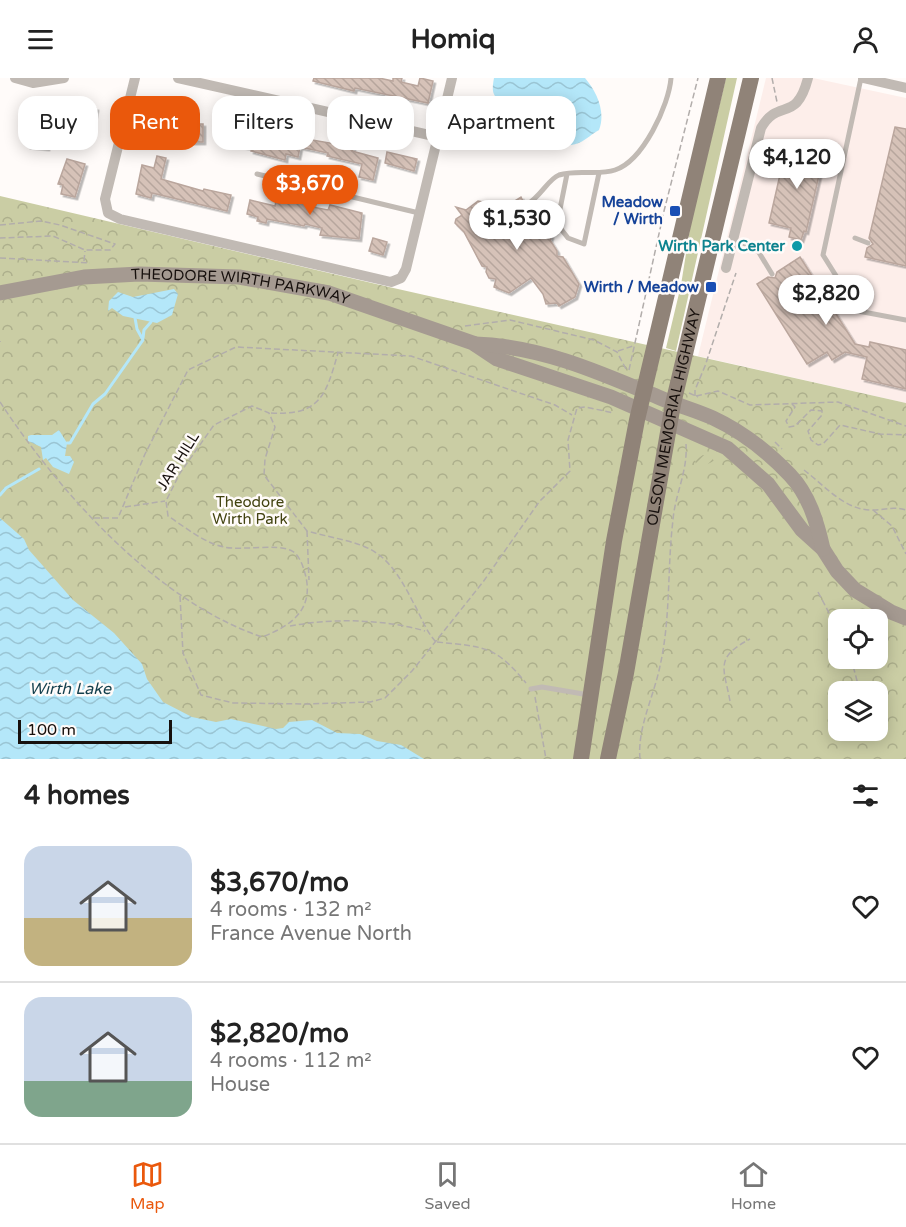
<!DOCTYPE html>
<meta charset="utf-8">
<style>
body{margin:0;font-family:"Varela Round",sans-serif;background:#f2f2f2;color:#222;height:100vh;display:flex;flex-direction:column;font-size:22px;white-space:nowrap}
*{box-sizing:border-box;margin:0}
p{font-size:20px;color:#767676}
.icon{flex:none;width:33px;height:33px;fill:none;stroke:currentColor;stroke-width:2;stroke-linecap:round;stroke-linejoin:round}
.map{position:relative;height:681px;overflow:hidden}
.panel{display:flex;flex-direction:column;background:#fff;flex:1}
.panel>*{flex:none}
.banner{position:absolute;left:18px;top:18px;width:600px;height:54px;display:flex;gap:12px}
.fabs{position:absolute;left:828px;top:531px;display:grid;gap:12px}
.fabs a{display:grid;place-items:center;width:60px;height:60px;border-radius:12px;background:#fff;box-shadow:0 3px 15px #0003;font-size:30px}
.scale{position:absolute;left:18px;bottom:15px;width:154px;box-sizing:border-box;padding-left:6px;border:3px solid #17100d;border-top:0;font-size:16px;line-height:21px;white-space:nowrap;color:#17100d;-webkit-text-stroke:4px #fffbf9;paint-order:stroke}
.price{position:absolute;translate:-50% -51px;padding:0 14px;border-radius:21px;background:#fff;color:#222;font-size:20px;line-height:39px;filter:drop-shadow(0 2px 3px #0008)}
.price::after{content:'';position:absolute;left:50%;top:36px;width:18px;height:14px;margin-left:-9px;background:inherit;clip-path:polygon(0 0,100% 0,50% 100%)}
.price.current{background:#ea580c;color:#fff}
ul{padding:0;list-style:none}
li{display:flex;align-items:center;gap:18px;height:150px;padding:0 24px}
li+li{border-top:2px solid #e0e0e0}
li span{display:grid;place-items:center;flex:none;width:168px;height:120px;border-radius:18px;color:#555}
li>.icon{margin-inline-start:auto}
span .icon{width:72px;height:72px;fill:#fffc;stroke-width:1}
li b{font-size:26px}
h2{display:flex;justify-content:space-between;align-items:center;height:72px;padding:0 24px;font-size:26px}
.pill{padding:0 21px;border-radius:18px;background:#fff;box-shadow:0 3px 15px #0003;font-size:21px;line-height:54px}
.pill.current{background:#ea580c;color:#fff}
header{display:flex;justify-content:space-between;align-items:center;height:78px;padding:0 24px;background:#fff;font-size:27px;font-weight:700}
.dock{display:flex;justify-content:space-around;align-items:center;height:84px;border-top:2px solid #e0e0e0;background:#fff;font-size:16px;color:#767676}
.dock a{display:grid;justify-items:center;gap:3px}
.dock .current{color:#ea580c}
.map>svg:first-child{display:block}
.commercial{fill:#fdeeea}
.grass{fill:#cacda4}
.park{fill:url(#park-crowns);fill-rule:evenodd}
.garden{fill:url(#garden-furrows)}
.water{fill:url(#water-waves)}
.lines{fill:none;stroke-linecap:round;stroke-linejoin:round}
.stream{stroke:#b4e7f9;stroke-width:3}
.building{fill:url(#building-back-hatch);stroke:#baa69d;stroke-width:1.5;filter:url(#shadow)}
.path{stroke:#b2adab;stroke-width:1.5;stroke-dasharray:6 3;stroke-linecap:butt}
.lane{stroke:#c1bab4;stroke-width:5}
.street{stroke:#c1bab4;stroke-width:10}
.secondary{stroke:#a59a91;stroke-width:15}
.primary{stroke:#908378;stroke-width:16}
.transit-dot{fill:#1a4fb4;stroke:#fffbf9;stroke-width:2}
.culture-dot{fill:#0f9aa8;stroke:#fffbf9;stroke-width:2}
.labels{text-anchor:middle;stroke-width:5;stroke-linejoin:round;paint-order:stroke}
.transit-label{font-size:15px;font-weight:bold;fill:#164399;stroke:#fffbf9;text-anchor:end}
.culture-label{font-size:15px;font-weight:bold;fill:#0d838f;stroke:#fffbf9;text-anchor:end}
.street-label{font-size:15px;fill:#17100d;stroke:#fffbf9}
.park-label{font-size:15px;fill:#424310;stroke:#fffbf9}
.water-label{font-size:16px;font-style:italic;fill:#123e4c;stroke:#fffbf9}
</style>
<header><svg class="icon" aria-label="menu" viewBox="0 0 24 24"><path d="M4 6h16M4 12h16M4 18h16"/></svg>Homiq<svg class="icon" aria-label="person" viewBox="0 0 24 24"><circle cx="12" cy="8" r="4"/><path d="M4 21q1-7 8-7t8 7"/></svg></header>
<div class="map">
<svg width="906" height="681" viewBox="0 0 906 681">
<defs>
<pattern id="park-crowns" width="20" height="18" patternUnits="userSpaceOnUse" patternTransform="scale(1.5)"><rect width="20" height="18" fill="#cacda4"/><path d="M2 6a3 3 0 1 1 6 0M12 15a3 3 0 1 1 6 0" fill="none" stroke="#adaf8c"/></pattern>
<pattern id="garden-furrows" width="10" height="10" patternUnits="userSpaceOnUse" patternTransform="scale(1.5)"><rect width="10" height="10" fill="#cacda4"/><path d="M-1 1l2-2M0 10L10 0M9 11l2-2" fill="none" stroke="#adaf8c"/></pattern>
<pattern id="water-waves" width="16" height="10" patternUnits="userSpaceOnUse" patternTransform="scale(1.5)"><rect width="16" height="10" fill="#b4e7f9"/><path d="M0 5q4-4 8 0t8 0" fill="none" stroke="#9ac5d4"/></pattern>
<pattern id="building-back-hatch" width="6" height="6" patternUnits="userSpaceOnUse" patternTransform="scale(1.5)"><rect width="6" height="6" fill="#d6c2b8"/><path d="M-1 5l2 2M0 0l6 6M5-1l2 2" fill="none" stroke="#b7a69d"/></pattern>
<filter id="shadow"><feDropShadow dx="2.5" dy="2.5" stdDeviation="0" flood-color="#0004"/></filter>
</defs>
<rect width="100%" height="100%" fill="#fffbf9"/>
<polygon class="commercial" points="766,0 813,0 906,20 906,325 698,278"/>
<polygon class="grass" points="726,0 737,0 676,273 666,270 681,207 691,144"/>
<path class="park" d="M0,118l389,91 517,116v356h-906zM838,542h40v38h-40zM838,614h40v38h-40z"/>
<polygon class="garden" points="703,377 710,377 714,383 697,391 695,382"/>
<g class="water">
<path d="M494,0h91c12,14 21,34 14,52 -9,5 -17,14 -28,15 -16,1 -62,2 -71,-15 -4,-8 3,-15 1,-22 -4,-15 -11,-9 -7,-30z"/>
<polygon points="174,211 178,216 172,237 157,245 123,238 112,230 108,233 109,223 118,214 133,219"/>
<polygon points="59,352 67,365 65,378 70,378 74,384 69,396 53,389 46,380 43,382 41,369 28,363 28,358 31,357 52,357"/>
<polygon points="0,440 24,461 29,472 73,522 114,555 142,586 147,601 163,624 192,639 216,644 231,641 276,651 283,650 289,644 312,642 337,655 360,656 377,663 401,667 424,681 0,681"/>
</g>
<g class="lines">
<g class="stream">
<polyline points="143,260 144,252 151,244"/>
<polyline points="67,365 70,365 93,326 105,316 143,262 137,251 135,240"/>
<polyline points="0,417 6,410 39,391"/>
</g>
</g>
<g class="building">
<polygon points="314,0 379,0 393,3 393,0 402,0 401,4 418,8 420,0 433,3 428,25 355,10 354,13 313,3"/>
<polygon points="148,23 178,30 175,42 158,38 157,45 147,43 148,36 145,35"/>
<polygon points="71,24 96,30 93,45 68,39"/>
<polygon points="221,39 258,45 259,40 271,43 269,50 290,55 289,58 353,69 352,73 378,80 373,102 359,99 362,86 327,78 328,75 300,69 298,79 286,76 285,82 251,73 252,70 216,63"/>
<polygon points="34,42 52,47 47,70 28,68"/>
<polygon points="187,46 203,46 203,64 188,64"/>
<polygon points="895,49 906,51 906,188 865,179 867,170 873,166 869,160"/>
<polygon points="787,66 824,75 806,154 804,153 801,162 789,159 791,150 769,145"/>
<polygon points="387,74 417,81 414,93 385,85"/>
<polygon points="157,78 166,80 161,101 203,113 204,111 231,117 227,133 152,115 151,120 136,116 142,87 154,90"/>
<polygon points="67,81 85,86 75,119 61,116 63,107 58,106"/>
<polygon points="297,116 314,121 312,129 328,132 330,127 362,135 359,161 320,157 322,150 305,146 304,148 267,141 266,145 257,143 258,139 247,136 250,122 275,128 277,119 295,123"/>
<polygon points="521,119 523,123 521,131 528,132 544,156 551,158 550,162 557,173 557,178 563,179 579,206 575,219 559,228 557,225 546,226 543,216 531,200 509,215 494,209 496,201 489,200 486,194 487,189 482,188 464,154 455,145 456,141 462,137 456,129 466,132 478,123 488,125 494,136"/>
<polygon points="373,160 387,164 383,177 369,173"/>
<polygon points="800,179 855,266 869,269 870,264 906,272 906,311 862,301 867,279 845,274 832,282 827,274 807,286 757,206 768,199 775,200 777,194"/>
</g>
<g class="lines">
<g class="path">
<polyline points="772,0 777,24"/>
<polyline points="0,147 41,143 60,147 115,166 110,172 85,172 53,158 0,160"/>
<polyline points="0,180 90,185"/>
<polyline points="84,183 85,173"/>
<polyline points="465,248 510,242 594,262 617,274 626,291"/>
<polyline points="0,263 0,264"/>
<polyline points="618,273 633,268"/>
<polyline points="629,292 664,133 698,0"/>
<polyline points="689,315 698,319"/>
<polyline points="695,318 695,312 705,288 736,195"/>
<polyline points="696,318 718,313 750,327 838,324 906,348"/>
<path d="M0,324c60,91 156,199 262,235 32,-12 54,-30 42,-67 -2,-7 -6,-16 -12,-19 -15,-8 -49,0 -68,-4 -20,-4 -39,-20 -56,-31l-2,-15 14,-28 34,-48 38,-19 17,7 6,14 -10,32 -1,16 43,56c60,16 75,10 106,71 8,14 12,28 23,40"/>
<polyline points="792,326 795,329 786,343 789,349 795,348 811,332 822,333 822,337 808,353 811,362 818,367 823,366 840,347 880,356 906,357"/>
<path d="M271,335c50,3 55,-19 67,-60"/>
<polyline points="775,364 782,371"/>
<path d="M804,392c20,15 41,41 69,40 14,0 18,-4 33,0"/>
<polyline points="125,429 165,423"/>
<polyline points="873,432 892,448 906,476"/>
<polyline points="94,440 118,440 145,376 188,292 236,269 411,278 555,327 572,337"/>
<polyline points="307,453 309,502"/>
<polyline points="818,514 838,552"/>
<polyline points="180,518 183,575 201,617 233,625 307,626 370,624 385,620 412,593 483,504 539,424 570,393 568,362 577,330 585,329 614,335"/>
<path d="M290,548c43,-8 94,-7 135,5"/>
<path d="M437,564c47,5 58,3 89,41"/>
<polyline points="851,580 860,614"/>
<polyline points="535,619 546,681"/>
<path d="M730,623c-6,-33 -16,-43 20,-62"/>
<path d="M640,681c-3,-31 14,-63 20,-93 11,-49 7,-97 13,-146 2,-26 15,-49 13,-76"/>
</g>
<g class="lane">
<polyline points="861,0 823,177 858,233 906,242"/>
<polyline points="257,96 419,135"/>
<polyline points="567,96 557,146 568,160 584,166 599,95"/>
<path d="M525,128c16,-9 23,-27 34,-31 19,-6 38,1 56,-5 28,-9 54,-65 56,-92"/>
<polyline points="855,160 868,165"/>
<polyline points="733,163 755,168 772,196"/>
<polyline points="531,611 542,609 589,617"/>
</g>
<g class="street">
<polyline points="15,0 33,5 64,0"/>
<polyline points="135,0 105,121 108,135 120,141 391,204 401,200 406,191 452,0"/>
<polyline points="178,0 438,59"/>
<polyline points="863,0 906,10"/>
<path d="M726,190l35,-140c18,-31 35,-4 47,-50"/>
</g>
<g class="secondary">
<path id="s1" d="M0,215l84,-16 55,-3 100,3 90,16 144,50 24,16 114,38 116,51 41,36 34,46 21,19 14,22 18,19 36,22 15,6"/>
<path d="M475,266c65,2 124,28 183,53 18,8 37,13 55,21 28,13 55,34 77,57 19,20 27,47 33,74"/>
</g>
<g class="primary">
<polyline points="581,681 614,463 637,342 718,0"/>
<path id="s2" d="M608,681l18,-86 47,-269 78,-326"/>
</g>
</g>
<g class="transit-dot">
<rect x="669" y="127" width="12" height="12" rx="3"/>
<rect x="705" y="203" width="12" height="12" rx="3"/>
</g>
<circle class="culture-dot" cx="797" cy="168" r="6"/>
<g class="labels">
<g class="transit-label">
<text x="663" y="129">Meadow<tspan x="663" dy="17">/ Wirth</tspan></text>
<text x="699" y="214">Wirth / Meadow</text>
</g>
<g class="culture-label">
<text x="785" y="173">Wirth Park Center</text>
</g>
<g class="street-label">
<text dy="5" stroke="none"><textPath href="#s1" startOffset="243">THEODORE WIRTH PARKWAY</textPath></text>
<text dy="5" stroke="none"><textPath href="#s2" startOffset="348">OLSON MEMORIAL HIGHWAY</textPath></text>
<text transform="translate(178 383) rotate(-58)" y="5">JAR HILL</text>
</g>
<g class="park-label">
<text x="250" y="429">Theodore<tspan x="250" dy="17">Wirth Park</tspan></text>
</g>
<g class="water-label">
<text x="70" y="616">Wirth Lake</text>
</g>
</g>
</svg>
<div class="fabs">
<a><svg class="icon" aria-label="locate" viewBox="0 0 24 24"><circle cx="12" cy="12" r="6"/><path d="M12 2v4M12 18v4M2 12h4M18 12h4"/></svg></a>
<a><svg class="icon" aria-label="layers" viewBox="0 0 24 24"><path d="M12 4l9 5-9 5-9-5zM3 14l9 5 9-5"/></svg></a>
</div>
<div class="scale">100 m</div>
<b class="price" style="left:797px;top:112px">$4,120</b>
<b class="price current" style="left:310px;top:138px">$3,670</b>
<b class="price" style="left:517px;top:173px">$1,530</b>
<b class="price" style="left:826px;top:248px">$2,820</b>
<div class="banner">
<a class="pill">Buy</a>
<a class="pill current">Rent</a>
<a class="pill">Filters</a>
<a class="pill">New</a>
<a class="pill">Apartment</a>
</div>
</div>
<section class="panel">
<h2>4 homes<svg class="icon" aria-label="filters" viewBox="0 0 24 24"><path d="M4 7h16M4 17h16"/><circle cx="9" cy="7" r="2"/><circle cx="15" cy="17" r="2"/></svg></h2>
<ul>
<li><span style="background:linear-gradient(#c9d6e8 60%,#c2b280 0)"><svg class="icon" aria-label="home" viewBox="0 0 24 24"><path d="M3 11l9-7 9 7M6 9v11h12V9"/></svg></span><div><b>$3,670/mo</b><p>4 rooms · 132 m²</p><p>France Avenue North</p></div><svg class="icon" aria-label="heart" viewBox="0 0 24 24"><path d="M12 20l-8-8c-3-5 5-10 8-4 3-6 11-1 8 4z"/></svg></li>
<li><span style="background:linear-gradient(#c9d6e8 70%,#7fa58c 0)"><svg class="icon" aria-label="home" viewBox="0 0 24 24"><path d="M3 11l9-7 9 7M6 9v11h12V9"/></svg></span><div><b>$2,820/mo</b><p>4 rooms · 112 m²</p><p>House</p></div><svg class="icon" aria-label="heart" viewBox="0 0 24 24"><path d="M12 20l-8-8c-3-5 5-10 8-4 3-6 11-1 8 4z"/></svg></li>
</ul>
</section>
<nav class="dock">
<a class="current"><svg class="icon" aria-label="map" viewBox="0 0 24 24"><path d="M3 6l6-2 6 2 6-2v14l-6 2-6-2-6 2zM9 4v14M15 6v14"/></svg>Map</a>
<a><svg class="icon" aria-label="saved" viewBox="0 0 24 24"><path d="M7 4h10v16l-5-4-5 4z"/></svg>Saved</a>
<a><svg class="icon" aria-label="home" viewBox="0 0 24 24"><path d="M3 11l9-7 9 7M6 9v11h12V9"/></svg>Home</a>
</nav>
